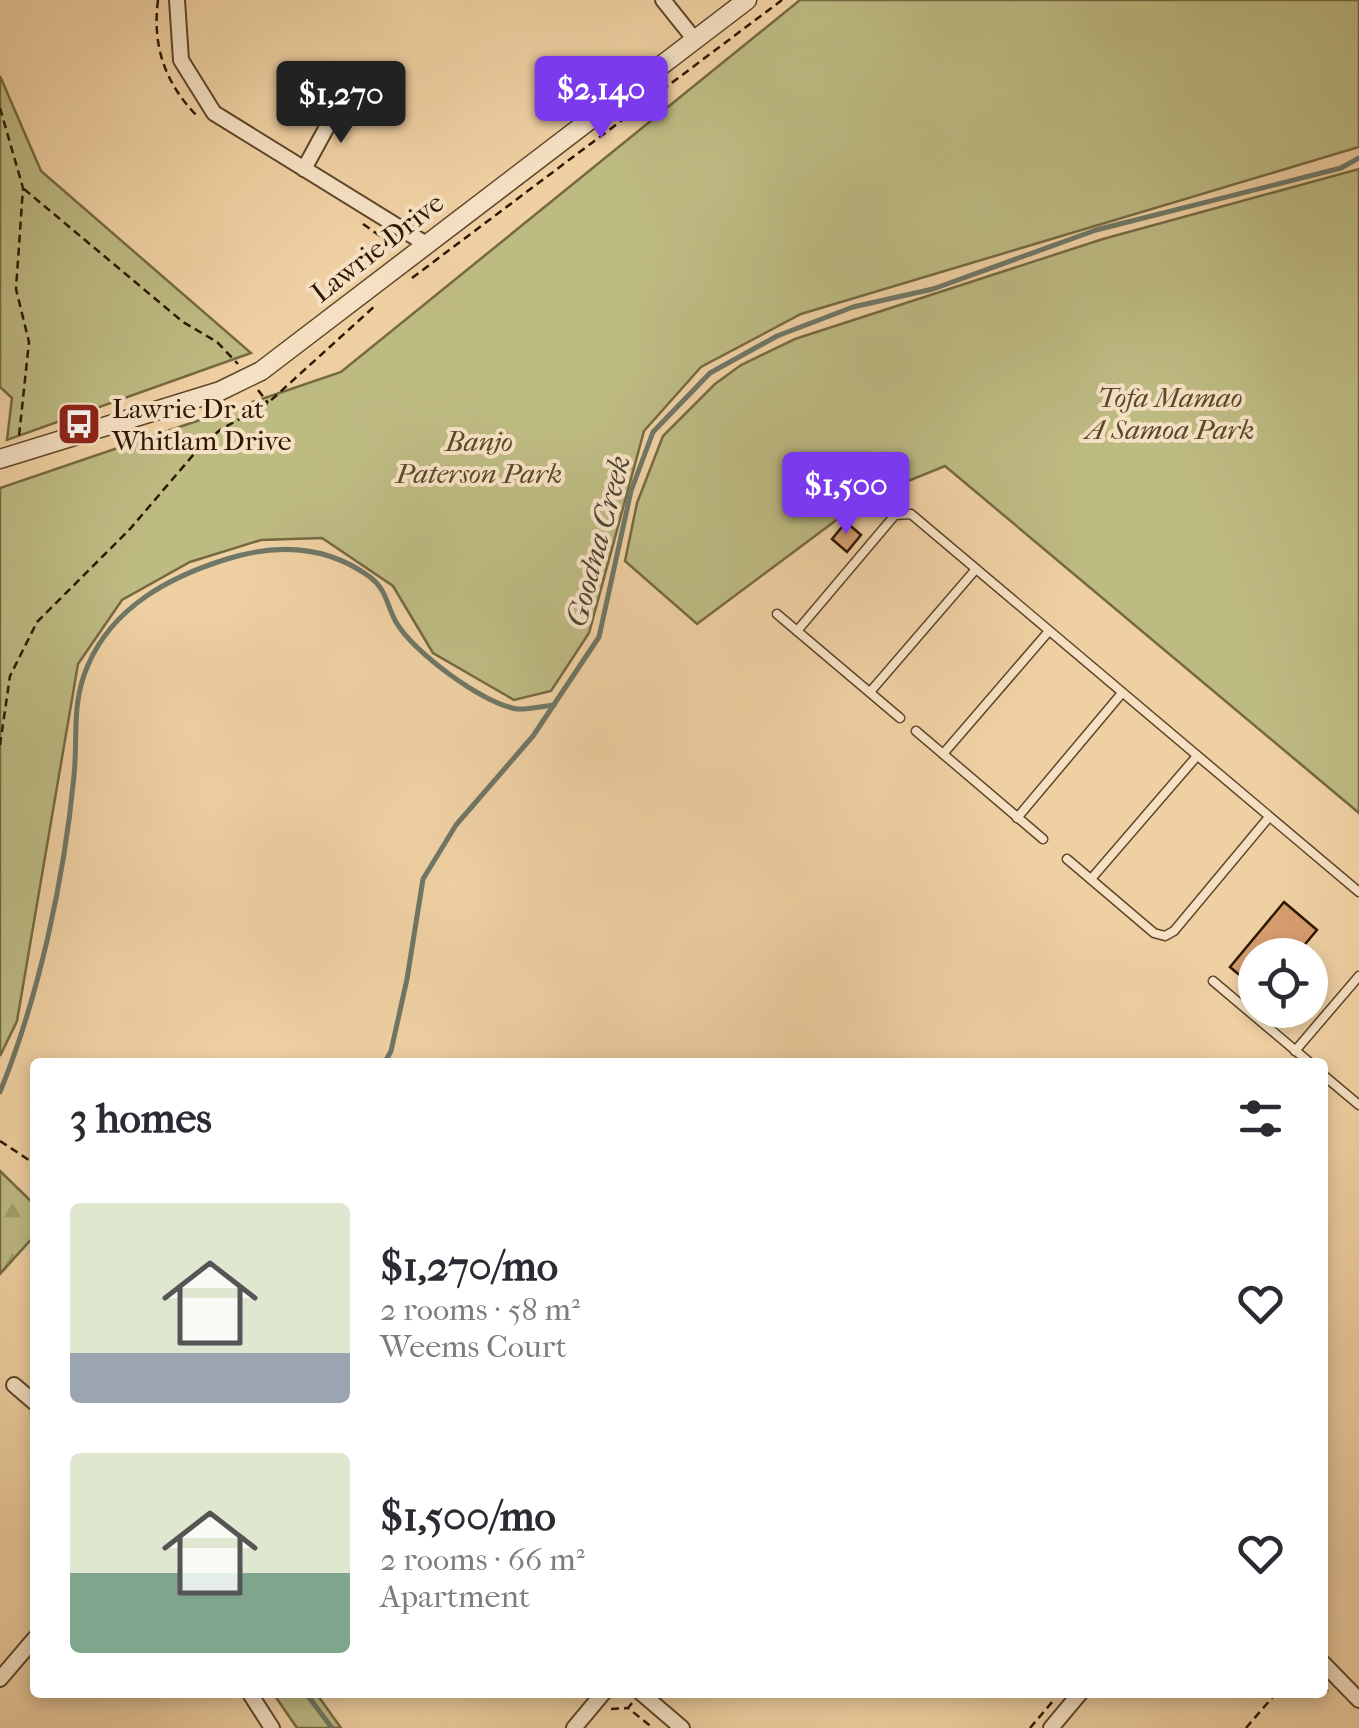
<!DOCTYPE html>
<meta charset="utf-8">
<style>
body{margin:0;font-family:"IM FELL French Canon",serif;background:#f7f7f7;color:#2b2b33;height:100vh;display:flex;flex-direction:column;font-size:38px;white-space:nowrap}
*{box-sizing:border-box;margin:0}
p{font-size:32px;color:#7c7c81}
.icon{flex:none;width:55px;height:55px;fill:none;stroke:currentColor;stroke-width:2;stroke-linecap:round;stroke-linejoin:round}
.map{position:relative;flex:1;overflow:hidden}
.sheet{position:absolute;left:30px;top:1058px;width:1298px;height:640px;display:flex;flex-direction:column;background:#fff;border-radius:10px;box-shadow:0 5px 15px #0003}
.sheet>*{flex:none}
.controls{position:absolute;left:1238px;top:938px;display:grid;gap:20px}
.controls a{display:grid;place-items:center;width:90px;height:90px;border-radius:50%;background:#fff;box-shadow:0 5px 15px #0003;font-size:50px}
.price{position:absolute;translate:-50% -85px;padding:0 22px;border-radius:10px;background:#7c3aed;color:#fff;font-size:32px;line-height:65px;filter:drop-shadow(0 2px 5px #0008)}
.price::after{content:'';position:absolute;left:50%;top:60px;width:30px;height:22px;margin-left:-15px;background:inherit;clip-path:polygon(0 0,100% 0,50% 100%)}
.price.current{background:#222;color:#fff}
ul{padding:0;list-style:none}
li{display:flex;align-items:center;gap:30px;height:250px;padding:0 40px}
li span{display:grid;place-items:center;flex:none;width:280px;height:200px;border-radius:10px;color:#555}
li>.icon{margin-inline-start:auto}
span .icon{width:120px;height:120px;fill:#fffc;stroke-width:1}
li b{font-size:42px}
h2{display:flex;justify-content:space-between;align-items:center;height:120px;padding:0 40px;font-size:42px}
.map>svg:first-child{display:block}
.forest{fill:url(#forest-firs);stroke:#766942;stroke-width:2.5}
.green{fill:#bdba82;stroke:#766942;stroke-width:2.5}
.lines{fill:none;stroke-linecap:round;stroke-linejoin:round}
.stream{stroke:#6f7766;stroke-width:5}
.building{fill:#d69e6f;stroke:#2e1802;stroke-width:2.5}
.service-casing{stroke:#5e462a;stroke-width:11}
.minor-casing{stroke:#5e462a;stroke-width:18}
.tertiary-casing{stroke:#5e462a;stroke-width:21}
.path{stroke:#2e1802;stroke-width:2.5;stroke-dasharray:8 5;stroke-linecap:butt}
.service{stroke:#f5e0c3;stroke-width:8}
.minor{stroke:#f5e0c3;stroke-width:14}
.tertiary{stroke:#f5e0c3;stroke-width:18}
.labels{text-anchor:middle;stroke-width:8;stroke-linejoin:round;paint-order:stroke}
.street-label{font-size:28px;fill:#2e1802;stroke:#f5e0c3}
.park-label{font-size:28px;font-style:italic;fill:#594928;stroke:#f5e0c3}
.poi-label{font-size:28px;fill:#2e1802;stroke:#f5e0c3;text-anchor:start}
.water-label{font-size:30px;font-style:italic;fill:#4e4734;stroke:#f5e0c3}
</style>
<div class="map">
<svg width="1359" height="1728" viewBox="0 0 1359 1728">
<defs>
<pattern id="forest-firs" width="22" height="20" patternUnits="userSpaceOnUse" patternTransform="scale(2.5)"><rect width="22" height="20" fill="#bdba82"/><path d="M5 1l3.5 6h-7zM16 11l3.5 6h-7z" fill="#a39f6f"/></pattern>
</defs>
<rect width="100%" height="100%" fill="#efd0a2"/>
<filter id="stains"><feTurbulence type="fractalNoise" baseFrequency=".002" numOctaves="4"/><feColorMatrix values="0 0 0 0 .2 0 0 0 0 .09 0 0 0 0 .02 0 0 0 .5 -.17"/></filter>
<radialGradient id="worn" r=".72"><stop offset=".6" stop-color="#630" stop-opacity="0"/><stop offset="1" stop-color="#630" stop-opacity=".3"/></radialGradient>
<polygon class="forest" points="0,1171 35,1205 35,1235 0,1274"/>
<g class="green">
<polygon points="800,0 1359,0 1359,147 801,314 701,367 644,431 589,633 551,691 514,700 433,653 393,586 322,538 261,540 190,562 122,600 78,664 17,1021 0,1056 0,488 341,372"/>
<polygon points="0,76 41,171 251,353 7,440 12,398 0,387"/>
<polygon points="1359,169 1359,813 945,466 866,498 697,624 625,561 637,503 663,436 715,384 741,365 795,339 1103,239"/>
<polygon points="273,1693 316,1693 341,1728 297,1728"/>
</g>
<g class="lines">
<g class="stream">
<polyline points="385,1062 391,1051 407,979 423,879 456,825 533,736 599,637 631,491 653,432 710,373 777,336 853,307 933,289 1096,230 1341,168 1359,158"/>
<path d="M0,1092c39,-96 64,-212 74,-316 4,-39 -3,-73 14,-111 25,-58 81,-88 139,-106 51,-16 99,-14 143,18 17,13 16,27 26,45 17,30 86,81 121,87 11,1 26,-3 37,-4"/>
<polyline points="305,1692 332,1728"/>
</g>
</g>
<g class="building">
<polygon points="846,522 861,535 847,552 832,539"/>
<polygon points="1284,902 1317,930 1296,955 1255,955 1255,988 1230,967"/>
</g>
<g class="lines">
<defs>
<g id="service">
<polyline points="777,614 900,718"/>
<polyline points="797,631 895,515 911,514 1359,892"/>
<polyline points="870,692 976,569"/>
<polyline points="916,731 1043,839"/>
<polyline points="943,754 1049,631"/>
<polyline points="1017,818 1122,693"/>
<polyline points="1067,859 1154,933 1165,936 1174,931 1269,817"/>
<polyline points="1091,879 1197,756"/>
<polyline points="1213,981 1309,1062"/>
<polyline points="1295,1051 1359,976"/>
<polyline points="1322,1074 1359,1105"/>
</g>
<g id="minor">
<polyline points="177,0 181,60 214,113 426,244"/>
<polyline points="663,0 695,40"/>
<polyline points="304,169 340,103"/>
<polyline points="14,1385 35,1403"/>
<polyline points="1322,1662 1359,1700"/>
<polyline points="0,1679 35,1638"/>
<polyline points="249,1692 272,1728"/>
<polyline points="640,1692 682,1728"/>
<polyline points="574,1728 604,1692"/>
<polyline points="1051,1728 1081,1692"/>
</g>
<polyline id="tertiary" points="0,459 220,391 261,371 747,0"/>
</defs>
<use href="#service" class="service-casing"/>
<use href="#minor" class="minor-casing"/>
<use href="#tertiary" class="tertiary-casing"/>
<g class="path">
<path d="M158,0c-6,46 7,83 39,116"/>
<polyline points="0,108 23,188 16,289 29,342 19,436"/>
<polyline points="24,189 183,322 217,342 238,364"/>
<polyline points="363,224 386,240 386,248 374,263"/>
<polyline points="412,278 782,0"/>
<polyline points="258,390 268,403"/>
<polyline points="0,745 10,676 37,622 130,529 200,447 220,430 268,403 377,304"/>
<polyline points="0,1141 35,1164"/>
<polyline points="1322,1686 1331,1694"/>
<polyline points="632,1703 628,1708 653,1728"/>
<polyline points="611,1709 627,1708"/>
<polyline points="1030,1728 1053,1701"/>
<polyline points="1246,1728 1277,1692"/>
</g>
<use href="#service" class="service"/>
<use href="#minor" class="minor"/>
<use href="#tertiary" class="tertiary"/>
</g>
<defs>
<symbol id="bus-square" viewBox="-11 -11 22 22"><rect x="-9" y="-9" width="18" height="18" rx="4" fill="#8f2418" stroke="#f5e0c3"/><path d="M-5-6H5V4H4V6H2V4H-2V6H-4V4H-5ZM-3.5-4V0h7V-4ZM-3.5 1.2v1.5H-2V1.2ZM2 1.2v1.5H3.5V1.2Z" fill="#fff"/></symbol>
</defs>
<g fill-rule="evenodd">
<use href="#bus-square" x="54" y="399" width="50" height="50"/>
</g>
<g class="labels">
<g class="street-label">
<text transform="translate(377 247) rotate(-38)" y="10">Lawrie Drive</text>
</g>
<g class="park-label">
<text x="1170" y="407">Tofa Mamao<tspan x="1170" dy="32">A Samoa Park</tspan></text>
<text x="479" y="451">Banjo<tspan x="479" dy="32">Paterson Park</tspan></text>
</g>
<g class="poi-label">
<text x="112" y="418">Lawrie Dr at<tspan x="112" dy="32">Whitlam Drive</tspan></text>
</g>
<g class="water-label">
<text transform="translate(598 541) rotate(-75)" y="10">Goodna Creek</text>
</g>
</g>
<rect width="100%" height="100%" filter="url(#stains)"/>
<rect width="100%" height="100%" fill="url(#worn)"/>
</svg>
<div class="controls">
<a><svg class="icon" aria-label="locate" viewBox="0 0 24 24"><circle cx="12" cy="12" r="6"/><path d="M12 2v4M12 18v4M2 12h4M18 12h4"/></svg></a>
</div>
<b class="price" style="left:601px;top:141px">$2,140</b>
<b class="price current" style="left:341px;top:146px">$1,270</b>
<b class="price" style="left:846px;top:537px">$1,500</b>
<section class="sheet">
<h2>3 homes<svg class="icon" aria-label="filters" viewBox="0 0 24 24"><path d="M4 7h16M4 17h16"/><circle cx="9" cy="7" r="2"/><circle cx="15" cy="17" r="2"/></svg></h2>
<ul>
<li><span style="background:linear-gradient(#dfe7d0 75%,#9aa5b1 0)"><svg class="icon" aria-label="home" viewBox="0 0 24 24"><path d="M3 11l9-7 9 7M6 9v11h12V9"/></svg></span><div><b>$1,270/mo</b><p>2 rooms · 58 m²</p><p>Weems Court</p></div><svg class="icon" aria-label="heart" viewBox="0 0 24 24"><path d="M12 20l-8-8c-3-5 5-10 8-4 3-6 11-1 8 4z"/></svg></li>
<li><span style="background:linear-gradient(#dfe7d0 60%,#7fa58c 0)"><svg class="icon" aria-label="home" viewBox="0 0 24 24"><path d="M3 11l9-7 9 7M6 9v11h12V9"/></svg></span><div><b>$1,500/mo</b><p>2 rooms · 66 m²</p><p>Apartment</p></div><svg class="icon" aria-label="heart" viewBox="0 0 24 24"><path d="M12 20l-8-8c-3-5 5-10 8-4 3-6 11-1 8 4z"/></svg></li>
</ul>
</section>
</div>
